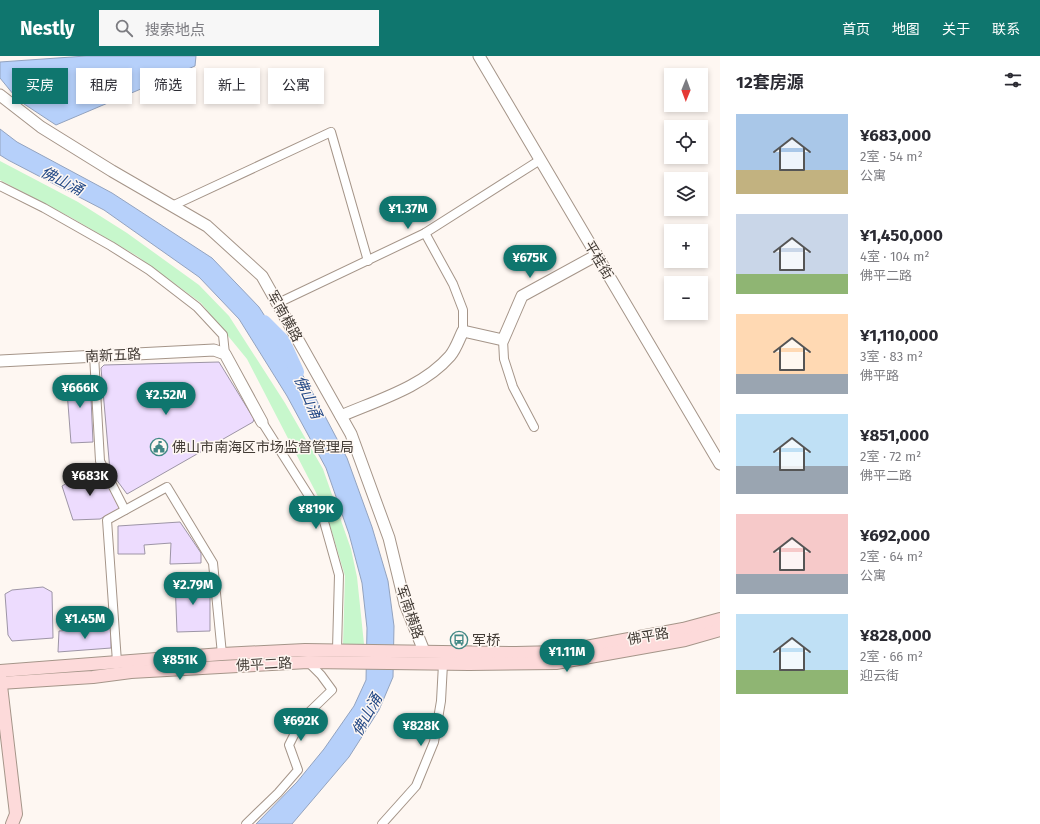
<!DOCTYPE html>
<html lang="zh">
<meta charset="utf-8">
<style>
body{margin:0;font-family:"Fira Sans","Noto Sans SC",sans-serif;background:#f7f7f7;color:#2b2b33;height:100vh;display:flex;flex-direction:column;font-size:15px;white-space:nowrap}
*{box-sizing:border-box;margin:0}
p{font-size:13px;color:#7c7c81}
.icon{flex:none;width:22px;height:22px;fill:none;stroke:currentColor;stroke-width:2;stroke-linecap:round;stroke-linejoin:round}
.map{position:relative;flex:1;overflow:hidden}
.sheet{display:flex;flex-direction:column;background:#fff;width:320px}
.sheet>*{flex:none}
.guide{position:absolute;left:12px;top:12px;width:380px;height:36px;display:flex;gap:8px}
.needle{width:26px;rotate:181deg}
.tools{position:absolute;left:664px;top:12px;display:grid;gap:8px}
.tools a{display:grid;place-items:center;width:44px;height:44px;border-radius:0px;background:#fff;box-shadow:0 2px 6px #0003;font-size:20px}
.price{position:absolute;translate:-50% -34px;padding:0 9px;border-radius:14px;background:#0f766e;color:#fff;font-size:13px;line-height:26px;filter:drop-shadow(0 1px 2px #0008)}
.price::after{content:'';position:absolute;left:50%;top:24px;width:12px;height:9px;margin-left:-6px;background:inherit;clip-path:polygon(0 0,100% 0,50% 100%)}
.price.active{background:#222;color:#fff}
ul{padding:0;list-style:none}
li{display:flex;align-items:center;gap:12px;height:100px;padding:0 16px}
li span{display:grid;place-items:center;flex:none;width:112px;height:80px;border-radius:0px;color:#555}
li>.icon{margin-inline-start:auto}
span .icon{width:48px;height:48px;fill:#fffc;stroke-width:1}
li b{font-size:17px}
h2{display:flex;justify-content:space-between;align-items:center;height:48px;padding:0 16px;font-size:17px}
.pill{padding:0 14px;border-radius:0px;background:#fff;box-shadow:0 2px 6px #0003;font-size:14px;line-height:36px}
.pill.active{background:#0f766e;color:#fff}
header{display:flex;align-items:center;gap:24px;box-sizing:border-box;height:56px;padding:0 20px;background:#0f766e;color:#fff}
header strong{font-size:19px}
nav{display:flex;gap:22px;margin-inline-start:auto;font-size:14px}
.search{width:280px;height:36px;background:#f7f7f7;display:flex;align-items:center;gap:10px;box-sizing:border-box;padding:0 14px;border-radius:0px;color:#7c7c81;font-size:15px}
main{display:flex;flex:1;min-height:0}
.map>svg:first-child{display:block}
.green{fill:#c7f7cc}
.water{fill:#b6d0fa;stroke:#93a3bf}
.lines{fill:none;stroke-linecap:round;stroke-linejoin:round}
.river{stroke:#b6d0fa;stroke-width:14}
.building{fill:#eddcfe;stroke:#9d95a6}
.minor-casing{stroke:#a59589;stroke-width:10}
.tertiary-casing{stroke:#a59589;stroke-width:13}
.secondary-casing{stroke:#a59589;stroke-width:14}
.minor{stroke:#fff;stroke-width:8}
.tertiary{stroke:#fff;stroke-width:11}
.secondary{stroke:#fddada;stroke-width:12}
.labels{text-anchor:middle;stroke-width:3;stroke-linejoin:round;paint-order:stroke}
.street-label{font-size:14px;fill:#423b35;stroke:#fef7f2}
.poi-label{font-size:14px;fill:#423b35;stroke:#fef7f2;text-anchor:start}
.water-label{font-size:15px;font-style:italic;fill:#244986;stroke:#fef7f2}
</style>
<header>
<strong>Nestly</strong>
<div class="search"><svg class="icon" aria-label="search" viewBox="0 0 24 24"><circle cx="10" cy="10" r="6"/><path d="M15 15l6 6"/></svg>搜索地点</div>
<nav><a>首页</a><a>地图</a><a>关于</a><a>联系</a></nav>
</header>
<main>
<div class="map">
<svg width="720" height="768" viewBox="0 0 720 768">
<rect width="100%" height="100%" fill="#fef7f2"/>
<polygon class="green" points="0,105 78,146 127,177 199,229 229,260 285,347 323,413 351,493 357,521 364,588 343,588 345,520 326,456 247,303 201,247 137,200 72,162 0,124"/>
<g class="water">
<polygon points="86,0 196,0 195,10 56,69 18,44 0,22 0,6"/>
<polygon points="0,73 17,86 112,137 212,202 259,251 307,326 347,402 372,471 388,525 394,570 393,621 379,654 349,701 292,768 256,768 297,726 324,693 354,650 366,624 367,572 362,527 349,478 326,412 287,340 239,263 199,221 104,154 8,104 0,99"/>
</g>
<g class="lines">
<polyline class="river" points="264,266 283,285 297,316"/>
</g>
<g class="building">
<polygon points="219,306 254,363 253,366 127,438 110,415 101,312 104,309"/>
<polygon points="90,320 93,386 71,387 66,322"/>
<polygon points="97,410 121,452 100,463 73,464 62,430"/>
<polygon points="180,466 201,497 201,507 170,508 171,487 144,489 145,498 118,498 118,470"/>
<polygon points="175,524 210,525 210,575 177,576"/>
<polygon points="43,531 52,536 53,582 12,585 8,579 5,538 12,534"/>
<polygon points="111,571 111,592 58,596 59,575"/>
</g>
<g class="lines">
<defs>
<g id="minor">
<polyline points="0,130 44,152 111,190 149,214 197,251 223,279 225,298"/>
<polyline points="172,150 331,76 368,205"/>
<polyline points="425,177 453,228 463,254 463,275"/>
<polyline points="278,247 425,177 540,104"/>
<polyline points="503,284 504,303 513,331 534,371"/>
<polyline points="94,299 100,405 125,454"/>
<polyline points="262,366 323,462 339,519 337,593"/>
<polyline points="117,606 107,464 167,431 213,507 222,598"/>
<polyline points="246,768 278,737 298,714 289,689 302,663 332,634 321,619 308,606"/>
<polyline points="382,768 416,730 434,686 441,645 443,608"/>
</g>
<g id="tertiary">
<polyline points="479,0 720,408"/>
<polyline points="0,39 41,71 112,115 207,170 262,220 351,378 389,482 405,548 424,595"/>
<polyline points="0,305 214,294 225,298 262,366"/>
<path d="M341,360c37,-16 82,-29 109,-60 6,-7 9,-17 13,-25l40,9 19,-44 75,-41"/>
</g>
<g id="secondary">
<polyline points="0,615 222,598 305,594 516,597 559,596 683,573 720,563"/>
<polyline points="0,621 16,758 12,768"/>
<polyline points="0,627 93,621 131,616 308,606 469,608 556,607 685,584 720,574"/>
</g>
</defs>
<use href="#minor" class="minor-casing"/>
<use href="#tertiary" class="tertiary-casing"/>
<use href="#secondary" class="secondary-casing"/>
<use href="#minor" class="minor"/>
<use href="#tertiary" class="tertiary"/>
<use href="#secondary" class="secondary"/>
</g>
<defs>
<symbol id="civic-ring" viewBox="-11 -11 22 22"><circle r="9.5" fill="#fef7f2" stroke="#418885" stroke-width="1.5"/><path d="M-.6-6.5H3V-4.5H.6V-3L4-1V1h2V6H-6V1h2V-1L-.6-3ZM-1.2 2.5V6h2.4V2.5Z" fill="#418885"/></symbol>
<symbol id="bus-ring" viewBox="-11 -11 22 22"><circle r="9.5" fill="#fef7f2" stroke="#418885" stroke-width="1.5"/><path d="M-5-6H5V4H4V6H2V4H-2V6H-4V4H-5ZM-3.5-4V0h7V-4ZM-3.5 1.2v1.5H-2V1.2ZM2 1.2v1.5H3.5V1.2Z" fill="#418885"/></symbol>
</defs>
<g fill-rule="evenodd">
<use href="#civic-ring" x="149" y="381" width="20" height="20"/>
<use href="#bus-ring" x="449" y="574" width="20" height="20"/>
</g>
<g class="labels">
<g class="street-label">
<text transform="translate(599 204) rotate(59)" y="5">平桂街</text>
<text transform="translate(285 260) rotate(61)" y="5">军南横路</text>
<text transform="translate(113 299) rotate(-3)" y="5">南新五路</text>
<text transform="translate(410 556) rotate(71)" y="5">军南横路</text>
<text transform="translate(648 580) rotate(-10)" y="5">佛平路</text>
<text transform="translate(264 608) rotate(-3)" y="5">佛平二路</text>
</g>
<g class="poi-label">
<text x="172" y="396">佛山市南海区市场监督管理局</text>
<text x="472" y="589">军桥</text>
</g>
<g class="water-label">
<text transform="translate(62 125) rotate(27)" y="5">佛山涌</text>
<text transform="translate(308 341) rotate(66)" y="5">佛山涌</text>
<text transform="translate(367 659) rotate(-61)" y="5">佛山涌</text>
</g>
</g>
</svg>
<div class="tools">
<a><svg class="needle" viewBox="-14 -14 28 28"><path d="M0-13l5 13h-10z" fill="#e53935"/><path d="M0 13l5-13h-10z" fill="#7c7c81"/></svg></a>
<a><svg class="icon" aria-label="locate" viewBox="0 0 24 24"><circle cx="12" cy="12" r="6"/><path d="M12 2v4M12 18v4M2 12h4M18 12h4"/></svg></a>
<a><svg class="icon" aria-label="layers" viewBox="0 0 24 24"><path d="M12 4l9 5-9 5-9-5zM3 14l9 5 9-5"/></svg></a>
<a>+</a>
<a>−</a>
</div>
<b class="price" style="left:408px;top:174px">¥1.37M</b>
<b class="price" style="left:530px;top:223px">¥675K</b>
<b class="price" style="left:80px;top:353px">¥666K</b>
<b class="price" style="left:166px;top:360px">¥2.52M</b>
<b class="price active" style="left:90px;top:441px">¥683K</b>
<b class="price" style="left:316px;top:474px">¥819K</b>
<b class="price" style="left:193px;top:550px">¥2.79M</b>
<b class="price" style="left:85px;top:584px">¥1.45M</b>
<b class="price" style="left:567px;top:617px">¥1.11M</b>
<b class="price" style="left:180px;top:625px">¥851K</b>
<b class="price" style="left:301px;top:686px">¥692K</b>
<b class="price" style="left:421px;top:691px">¥828K</b>
<div class="guide">
<a class="pill active">买房</a>
<a class="pill">租房</a>
<a class="pill">筛选</a>
<a class="pill">新上</a>
<a class="pill">公寓</a>
</div>
</div>
<section class="sheet">
<h2>12套房源<svg class="icon" aria-label="filters" viewBox="0 0 24 24"><path d="M4 7h16M4 17h16"/><circle cx="9" cy="7" r="2"/><circle cx="15" cy="17" r="2"/></svg></h2>
<ul>
<li><span style="background:linear-gradient(#a9c7e8 70%,#c2b280 0)"><svg class="icon" aria-label="home" viewBox="0 0 24 24"><path d="M3 11l9-7 9 7M6 9v11h12V9"/></svg></span><div><b>¥683,000</b><p>2室 · 54 m²</p><p>公寓</p></div></li>
<li><span style="background:linear-gradient(#c9d6e8 75%,#8fb573 0)"><svg class="icon" aria-label="home" viewBox="0 0 24 24"><path d="M3 11l9-7 9 7M6 9v11h12V9"/></svg></span><div><b>¥1,450,000</b><p>4室 · 104 m²</p><p>佛平二路</p></div></li>
<li><span style="background:linear-gradient(#ffd9b3 75%,#9aa5b1 0)"><svg class="icon" aria-label="home" viewBox="0 0 24 24"><path d="M3 11l9-7 9 7M6 9v11h12V9"/></svg></span><div><b>¥1,110,000</b><p>3室 · 83 m²</p><p>佛平路</p></div></li>
<li><span style="background:linear-gradient(#bfe0f5 65%,#9aa5b1 0)"><svg class="icon" aria-label="home" viewBox="0 0 24 24"><path d="M3 11l9-7 9 7M6 9v11h12V9"/></svg></span><div><b>¥851,000</b><p>2室 · 72 m²</p><p>佛平二路</p></div></li>
<li><span style="background:linear-gradient(#f6c9c9 75%,#9aa5b1 0)"><svg class="icon" aria-label="home" viewBox="0 0 24 24"><path d="M3 11l9-7 9 7M6 9v11h12V9"/></svg></span><div><b>¥692,000</b><p>2室 · 64 m²</p><p>公寓</p></div></li>
<li><span style="background:linear-gradient(#bfe0f5 70%,#8fb573 0)"><svg class="icon" aria-label="home" viewBox="0 0 24 24"><path d="M3 11l9-7 9 7M6 9v11h12V9"/></svg></span><div><b>¥828,000</b><p>2室 · 66 m²</p><p>迎云街</p></div></li>
</ul>
</section>
</main>
